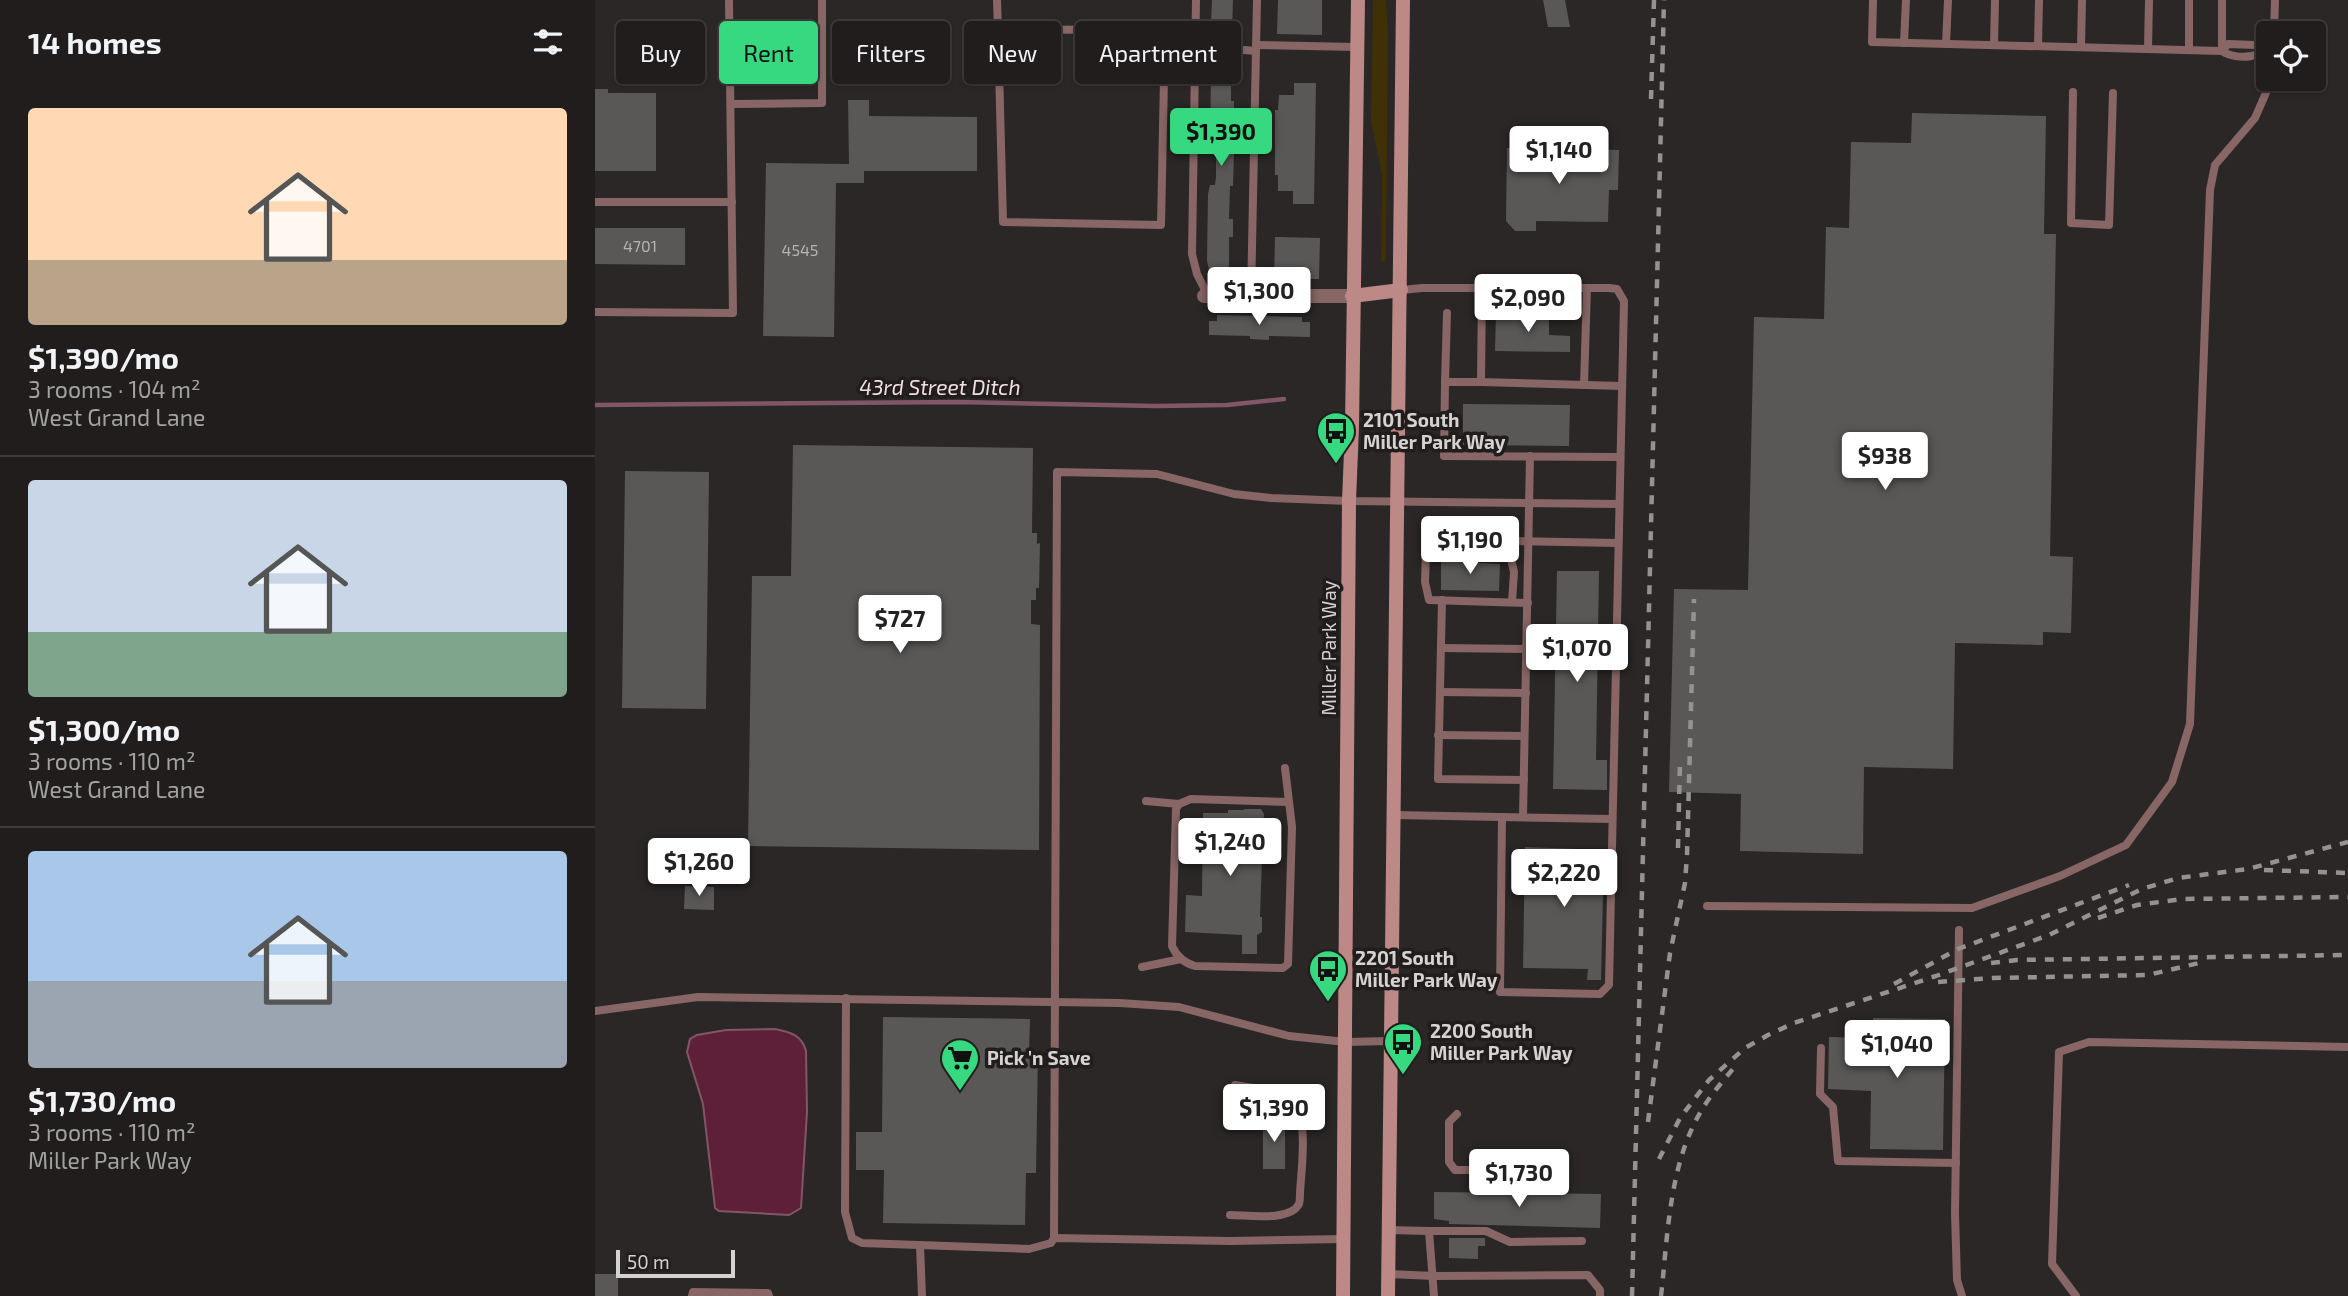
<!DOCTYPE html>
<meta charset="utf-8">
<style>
body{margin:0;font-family:"Exo 2",sans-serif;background:#2d2a29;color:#f1f3f6;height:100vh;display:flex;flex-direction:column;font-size:26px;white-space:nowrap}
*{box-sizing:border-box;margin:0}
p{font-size:23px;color:#a2a2a3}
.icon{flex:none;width:38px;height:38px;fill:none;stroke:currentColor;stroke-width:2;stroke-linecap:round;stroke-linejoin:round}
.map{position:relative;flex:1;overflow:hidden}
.drawer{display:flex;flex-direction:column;background:#201d1c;width:595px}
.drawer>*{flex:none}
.hud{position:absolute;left:21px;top:21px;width:665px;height:63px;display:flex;gap:14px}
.tools{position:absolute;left:1661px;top:21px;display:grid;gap:14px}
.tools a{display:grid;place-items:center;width:70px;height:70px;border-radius:7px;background:#201d1c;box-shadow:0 2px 5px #0004,0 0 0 2px #3d3b3b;font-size:35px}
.scale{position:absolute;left:21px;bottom:18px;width:119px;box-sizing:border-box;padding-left:7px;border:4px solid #d5d3d2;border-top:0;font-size:19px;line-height:24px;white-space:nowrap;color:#d5d3d2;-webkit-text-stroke:5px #201d1c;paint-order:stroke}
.price{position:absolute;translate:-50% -60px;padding:0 16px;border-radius:7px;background:#fff;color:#222;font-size:23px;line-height:46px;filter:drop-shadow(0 2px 4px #0008)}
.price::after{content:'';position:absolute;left:50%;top:42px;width:21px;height:16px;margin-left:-10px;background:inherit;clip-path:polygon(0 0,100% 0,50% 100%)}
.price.on{background:#36d880;color:#111}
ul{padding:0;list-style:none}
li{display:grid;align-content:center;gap:14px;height:371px;padding:0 28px}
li+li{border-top:2px solid #3d3b3b}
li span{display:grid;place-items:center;height:217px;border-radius:7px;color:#555}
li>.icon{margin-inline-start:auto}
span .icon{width:126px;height:126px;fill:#fffc;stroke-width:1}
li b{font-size:30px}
h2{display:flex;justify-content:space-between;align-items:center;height:84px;padding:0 28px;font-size:30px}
.chip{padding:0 24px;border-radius:7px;background:#201d1c;box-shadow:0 2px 5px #0004,0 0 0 2px #3d3b3b;font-size:24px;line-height:63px}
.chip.on{background:#36d880;color:#111}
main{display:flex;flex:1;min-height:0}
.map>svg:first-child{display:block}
.green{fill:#3f3005}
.water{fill:#5e2038;stroke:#825666;stroke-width:2}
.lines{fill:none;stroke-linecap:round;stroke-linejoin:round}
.stream{stroke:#825666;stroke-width:4.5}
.building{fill:#5a5856}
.lane{stroke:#876665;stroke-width:8}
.street{stroke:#876665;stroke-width:14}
.secondary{stroke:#bd8987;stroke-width:14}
.rail{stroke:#959392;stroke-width:4.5;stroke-dasharray:9 9;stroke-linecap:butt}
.labels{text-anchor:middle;stroke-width:7;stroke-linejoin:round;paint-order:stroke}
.number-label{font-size:16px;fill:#b6b4b3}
.poi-label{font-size:19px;font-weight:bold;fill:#d5d3d2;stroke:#201d1c;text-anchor:start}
.street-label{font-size:19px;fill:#d5d3d2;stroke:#201d1c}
.water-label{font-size:21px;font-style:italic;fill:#f3dee4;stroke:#201d1c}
</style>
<main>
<section class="drawer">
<h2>14 homes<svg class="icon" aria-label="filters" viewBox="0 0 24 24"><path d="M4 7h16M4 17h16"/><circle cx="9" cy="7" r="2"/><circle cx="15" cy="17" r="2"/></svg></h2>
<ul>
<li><span style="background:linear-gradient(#ffd9b3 70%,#b9a48a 0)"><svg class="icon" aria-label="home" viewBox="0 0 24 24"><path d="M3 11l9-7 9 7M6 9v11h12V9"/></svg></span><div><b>$1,390/mo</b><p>3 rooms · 104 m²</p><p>West Grand Lane</p></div></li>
<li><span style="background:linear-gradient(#c9d6e8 70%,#7fa58c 0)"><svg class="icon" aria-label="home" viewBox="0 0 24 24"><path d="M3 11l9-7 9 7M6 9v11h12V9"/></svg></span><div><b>$1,300/mo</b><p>3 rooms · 110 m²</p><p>West Grand Lane</p></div></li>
<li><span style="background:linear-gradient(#a9c7e8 60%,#9aa5b1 0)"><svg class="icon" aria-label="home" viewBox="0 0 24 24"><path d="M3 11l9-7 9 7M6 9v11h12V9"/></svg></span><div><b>$1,730/mo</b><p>3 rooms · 110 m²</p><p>Miller Park Way</p></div></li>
</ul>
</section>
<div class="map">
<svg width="1753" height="1296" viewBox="0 0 1753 1296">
<rect width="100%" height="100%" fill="#2a2726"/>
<polygon class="green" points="778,0 791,0 793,31 791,253 790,261 786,262 787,175 776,121"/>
<path class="water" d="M180,1029c15,3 27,6 31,22l1,61 -6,96 -12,7 -70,-4 -4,-3 -12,-104 -16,-52 3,-13 7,-4 29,-5z"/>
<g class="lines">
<polyline class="stream" points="0,405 363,402 561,406 632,405 689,399"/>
</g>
<g class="building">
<polygon points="617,0 638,0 637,30 640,30 640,43 622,41 622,31 617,31 616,22"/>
<polygon points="683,0 727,0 727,35 682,34"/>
<polygon points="948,0 970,0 975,27 953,27"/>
<polygon points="622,54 640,56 640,69 636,69 636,101 639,101 639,119 636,119 635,150 639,151 638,186 635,186 634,219 638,219 638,237 634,237 634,278 619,278 619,270 614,270 612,261 613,194 615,185 620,185 621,177 621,152 615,152 616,67 622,67"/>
<polygon points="699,83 721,83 719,204 698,204 698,191 683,191 683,175 680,175 680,110 683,110 684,95 699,95"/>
<polygon points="0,89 13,89 13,93 61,93 61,171 0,171"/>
<polygon points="253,100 274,100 274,116 382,117 382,171 269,171 269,183 241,183 239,337 168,336 171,163 254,164"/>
<polygon points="1317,113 1451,116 1449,234 1461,234 1455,556 1478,557 1476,633 1448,632 1448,645 1360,643 1358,769 1269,767 1268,854 1145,851 1146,794 1074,792 1079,589 1153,590 1159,317 1229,319 1231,227 1254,228 1256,142 1316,143"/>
<polygon points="912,148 1024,150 1023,190 1014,190 1013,222 941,221 941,231 920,231 911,221"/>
<polygon points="0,228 90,228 90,265 0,264"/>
<polygon points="680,237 725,238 724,279 679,279"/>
<polygon points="901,313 954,314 954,335 975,336 975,352 900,351"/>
<polygon points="622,315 707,317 707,322 715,322 715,337 674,336 674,340 655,339 655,336 614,335 614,321 622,321"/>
<polygon points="868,404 975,405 974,446 868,445"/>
<polygon points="198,445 438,448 437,533 442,533 442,544 445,543 444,588 441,588 441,600 436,600 436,624 445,625 444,850 153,846 157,576 196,576"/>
<polygon points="30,471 114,472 111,709 27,708"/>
<polygon points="846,561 905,564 904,591 846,590"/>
<polygon points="962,571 1004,571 1001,760 1012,760 1012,790 958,789"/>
<polygon points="649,809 666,809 669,814 668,829 665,832 664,858 667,858 665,917 667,917 667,932 662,935 662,954 647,954 647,935 590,932 591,895 607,896 608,813 633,813 633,810 649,810"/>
<polygon points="930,847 1009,850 1006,980 992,980 993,969 928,968"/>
<polygon points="90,886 119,887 119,910 89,909"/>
<polygon points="288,1017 435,1019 434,1053 443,1053 441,1173 431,1173 430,1225 288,1223 289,1170 261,1170 261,1132 287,1132"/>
<polygon points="1278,1018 1350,1019 1348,1150 1275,1149 1276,1091 1233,1089 1234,1037 1278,1038"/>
<rect x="668" y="1120" width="22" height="49"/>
<polygon points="839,1192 1006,1194 1005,1228 854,1224 854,1221 839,1219"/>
<polygon points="854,1238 890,1238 890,1246 883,1246 883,1259 854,1258"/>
<rect x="0" y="1274" width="23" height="22"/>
</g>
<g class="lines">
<g class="lane">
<polyline points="402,0 403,30 408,222 566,225 570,29 403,30"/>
<polyline points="601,0 597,254 602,274 613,296"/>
<polyline points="1278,0 1277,42 1627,51 1627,0"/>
<polyline points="1679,33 1680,0"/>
<polyline points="1309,43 1311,0"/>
<polyline points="1351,44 1353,0"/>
<polyline points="661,45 762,47"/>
<polyline points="1399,45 1400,0"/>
<polyline points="600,46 661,51"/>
<polyline points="1443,46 1444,0"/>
<polyline points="1486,47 1487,0"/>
<polyline points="1553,49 1554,0"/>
<polyline points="1594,50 1594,0"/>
<path d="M1667,51l-7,-6 -27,-1 -6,7c7,5 19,7 29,5 7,-1 9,-5 17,-5"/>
<polyline points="1478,92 1476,223 1514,225 1518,93"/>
<polyline points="136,104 227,103 227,0"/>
<polyline points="0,202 137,202"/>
<polyline points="887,288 886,382 1027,386"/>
<polyline points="806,290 827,288 1014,288 1022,289 1029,301 1014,985 1005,994 905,992 907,817"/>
<polyline points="656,296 662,0"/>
<polyline points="0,312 138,313 134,0"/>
<polyline points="852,313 850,382 886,382"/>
<polyline points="850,382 849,456 1025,457"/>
<polyline points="989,385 992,288"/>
<polyline points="912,542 919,572 917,602"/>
<polyline points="847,600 843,779 929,780"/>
<polyline points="933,603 834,600 830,582 831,551 858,540 1023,543"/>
<polyline points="846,648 932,649"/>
<polyline points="845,692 931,693"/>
<polyline points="843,735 929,736"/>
<path d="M690,768l7,59 -4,137 -5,4 -88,-2c-11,-3 -18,-9 -23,-20l4,-137 3,-5 12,-5 97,3"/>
<polyline points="551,801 584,804"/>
<polyline points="799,815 1017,819"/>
<polyline points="928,817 935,456"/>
<polyline points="1112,906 1377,908 1465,876 1531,845 1577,782 1595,724 1615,190 1620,165 1660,118 1677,79"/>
<polyline points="1364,930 1360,1214 1362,1280 1367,1296"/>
<polyline points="547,967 586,959"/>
<polyline points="251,998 250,1212 257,1238 267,1243 434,1249 456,1243 459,1238 635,1241 748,1239"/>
<polyline points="0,1011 103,997 525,1003 584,1007 694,1036 751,1042 795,1041"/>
<polyline points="1226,1048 1225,1094 1238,1107 1243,1161 1361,1163"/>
<polyline points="862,1114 854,1122 854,1162 860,1170 911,1170 923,1176"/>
<path d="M635,1215c17,0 60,7 69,-11 1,-3 1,-7 1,-11 1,-25 12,-87 -16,-98 -15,-6 -34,-7 -49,-10"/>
<polyline points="793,1230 834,1231 839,1296"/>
<polyline points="834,1231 891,1231 915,1242 987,1241"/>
<polyline points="459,1238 462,472 562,474 639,494 676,498 754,501 1024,504"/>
<polyline points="325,1245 327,1296"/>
<polyline points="793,1274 839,1276 993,1275 1005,1290 1005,1296"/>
<polyline points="97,1296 98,1292 173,1293 174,1296"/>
<polyline points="1481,1296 1457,1264 1464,1052 1494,1042 1753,1047"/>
</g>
<polyline class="street" points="609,296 757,296"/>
<g class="secondary">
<polyline points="757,296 806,290"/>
<polyline points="748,1296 754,501 757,427 763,0"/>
<polyline points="793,1296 808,0"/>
</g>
<g class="rail">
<polyline points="1056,99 1059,0"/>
<polyline points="1083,848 1085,761"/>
<polyline points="1669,870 1753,873"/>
<polyline points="1503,918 1542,905 1587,899 1753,897"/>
<polyline points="1396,963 1422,960 1753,955"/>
<polyline points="1343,982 1397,978 1553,975 1604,963"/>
<polyline points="1299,984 1363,949 1534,885"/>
<polyline points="1053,1122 1075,953 1090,883 1092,855 1099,599"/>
<polyline points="1064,1159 1085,1118 1114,1080 1150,1048 1173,1035 1199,1023 1341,976 1454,935 1547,889 1583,878 1653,869 1753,842"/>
<polyline points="1037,1296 1069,0"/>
<path d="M1066,1296c7,-62 8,-134 42,-188 9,-15 22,-29 33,-43"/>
</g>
</g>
<defs>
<symbol id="bus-pin" viewBox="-11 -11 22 30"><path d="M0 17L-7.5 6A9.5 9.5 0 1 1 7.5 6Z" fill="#36d880" stroke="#201d1c"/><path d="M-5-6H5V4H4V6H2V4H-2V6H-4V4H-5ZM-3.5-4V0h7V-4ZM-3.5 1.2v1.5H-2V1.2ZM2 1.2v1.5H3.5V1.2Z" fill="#111"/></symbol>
<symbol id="supermarket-pin" viewBox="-11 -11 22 30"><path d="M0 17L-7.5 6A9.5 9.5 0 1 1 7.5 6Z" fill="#36d880" stroke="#201d1c"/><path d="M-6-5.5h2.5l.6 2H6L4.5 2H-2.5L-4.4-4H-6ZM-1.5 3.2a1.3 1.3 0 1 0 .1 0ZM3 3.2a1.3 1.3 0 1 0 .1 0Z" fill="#111"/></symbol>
</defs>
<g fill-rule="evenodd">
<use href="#bus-pin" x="719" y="409" width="44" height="60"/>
<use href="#bus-pin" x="711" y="947" width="44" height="60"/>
<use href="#bus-pin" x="786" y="1020" width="44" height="60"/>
<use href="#supermarket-pin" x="343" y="1036" width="44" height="60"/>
</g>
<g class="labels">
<g class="number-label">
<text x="45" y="252">4701</text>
<text x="205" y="256">4545</text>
</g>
<g class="poi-label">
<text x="768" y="427">2101 South<tspan x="768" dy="22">Miller Park Way</tspan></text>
<text x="760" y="965">2201 South<tspan x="760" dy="22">Miller Park Way</tspan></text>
<text x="835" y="1038">2200 South<tspan x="835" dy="22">Miller Park Way</tspan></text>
<text x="392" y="1065">Pick 'n Save</text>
</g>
<g class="street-label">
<text transform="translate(734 648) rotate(-90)" y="7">Miller Park Way</text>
</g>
<g class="water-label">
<text x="345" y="395">43rd Street Ditch</text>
</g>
</g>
</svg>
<div class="tools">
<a><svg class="icon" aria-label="locate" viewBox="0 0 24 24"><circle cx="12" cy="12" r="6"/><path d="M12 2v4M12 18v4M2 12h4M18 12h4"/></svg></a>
</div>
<div class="scale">50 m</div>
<b class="price on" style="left:626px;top:168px">$1,390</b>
<b class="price" style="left:964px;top:186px">$1,140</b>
<b class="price" style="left:664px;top:327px">$1,300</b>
<b class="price" style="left:933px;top:334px">$2,090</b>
<b class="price" style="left:1290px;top:492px">$938</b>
<b class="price" style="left:875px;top:576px">$1,190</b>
<b class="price" style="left:305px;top:655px">$727</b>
<b class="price" style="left:982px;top:684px">$1,070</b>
<b class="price" style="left:635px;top:878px">$1,240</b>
<b class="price" style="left:104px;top:898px">$1,260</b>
<b class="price" style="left:969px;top:909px">$2,220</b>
<b class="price" style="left:1302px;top:1080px">$1,040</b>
<b class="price" style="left:679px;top:1144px">$1,390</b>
<b class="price" style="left:924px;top:1209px">$1,730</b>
<div class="hud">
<a class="chip">Buy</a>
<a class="chip on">Rent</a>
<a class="chip">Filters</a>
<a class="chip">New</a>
<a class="chip">Apartment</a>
</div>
</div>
</main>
